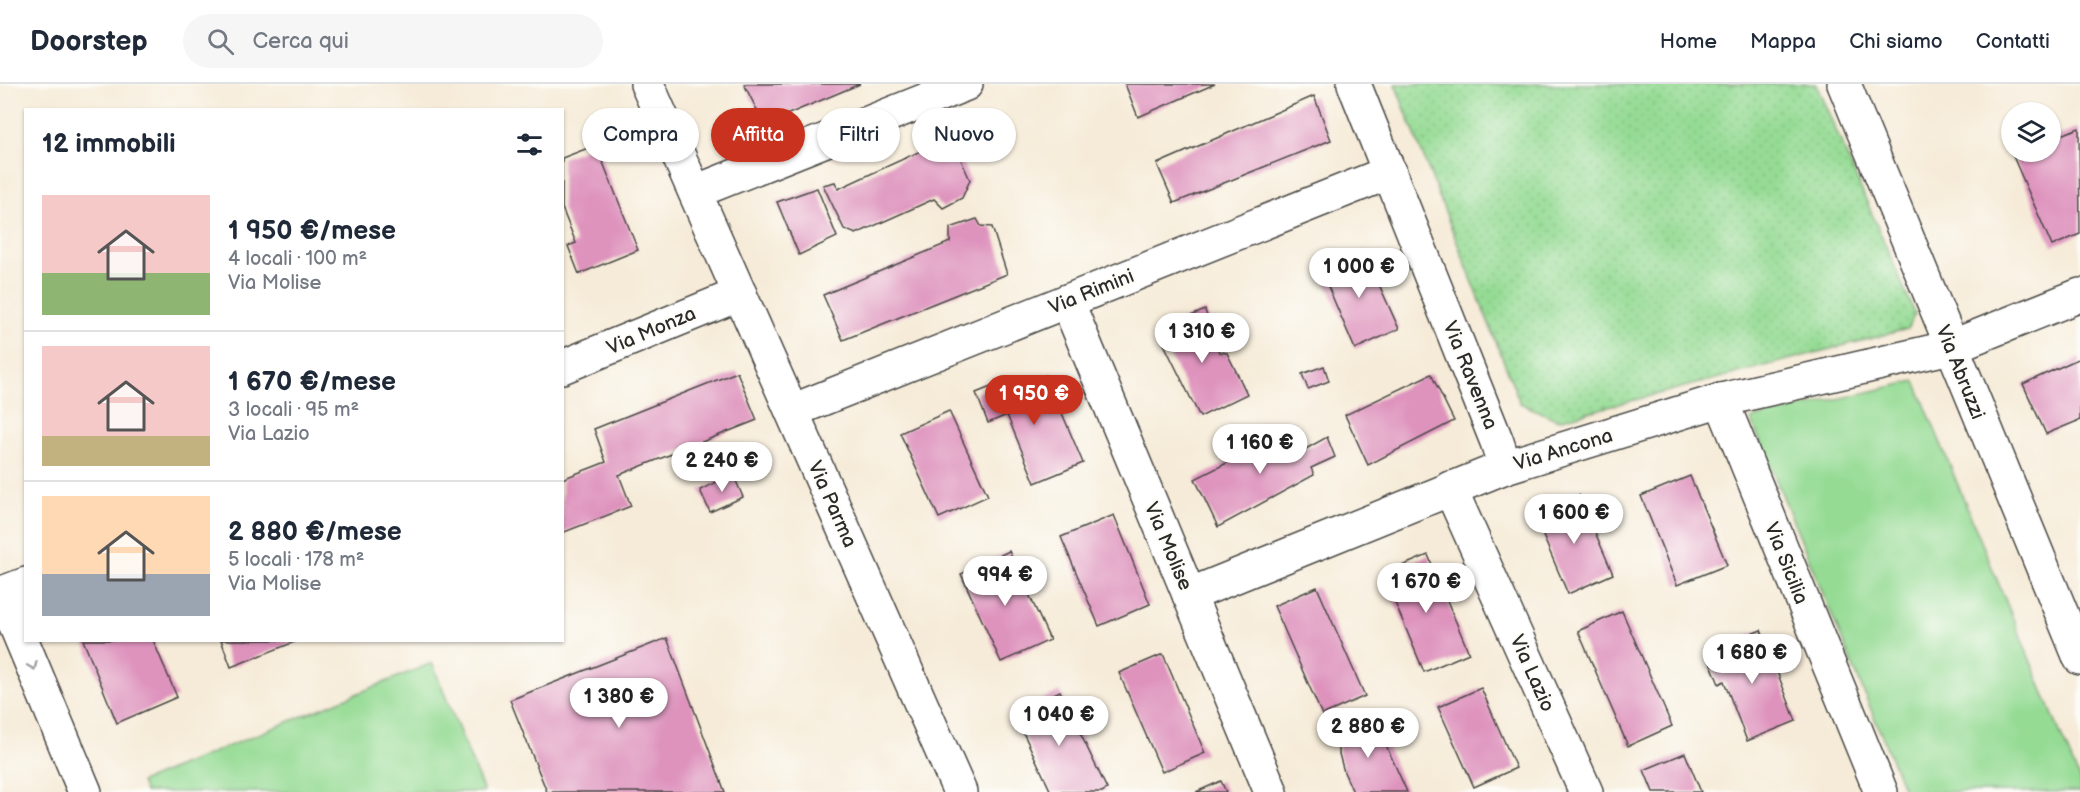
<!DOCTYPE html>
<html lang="it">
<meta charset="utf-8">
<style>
body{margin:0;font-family:"Balsamiq Sans",sans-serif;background:#f6f6f7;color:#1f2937;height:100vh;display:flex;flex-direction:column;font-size:22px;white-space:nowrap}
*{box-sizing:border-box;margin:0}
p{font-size:20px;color:#747a83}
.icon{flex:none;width:33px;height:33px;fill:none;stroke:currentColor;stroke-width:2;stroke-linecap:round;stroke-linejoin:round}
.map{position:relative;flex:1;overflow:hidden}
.drawer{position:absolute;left:24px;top:24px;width:540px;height:534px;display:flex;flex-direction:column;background:#fff;border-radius:0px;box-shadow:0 2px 4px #0004}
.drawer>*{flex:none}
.hud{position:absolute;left:582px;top:24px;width:570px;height:54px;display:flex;gap:12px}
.controls{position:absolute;left:2001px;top:18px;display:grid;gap:12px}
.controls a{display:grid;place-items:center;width:60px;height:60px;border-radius:50%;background:#fff;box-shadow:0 2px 4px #0004;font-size:30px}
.price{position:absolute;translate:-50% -51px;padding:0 14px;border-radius:21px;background:#fff;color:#222;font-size:20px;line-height:39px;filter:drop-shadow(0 2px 3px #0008)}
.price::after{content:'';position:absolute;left:50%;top:36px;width:18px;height:14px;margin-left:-9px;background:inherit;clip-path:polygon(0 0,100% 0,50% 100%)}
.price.current{background:#c8321e;color:#fff}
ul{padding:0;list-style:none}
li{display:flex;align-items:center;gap:18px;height:150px;padding:0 18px}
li+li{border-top:2px solid #e0e1e3}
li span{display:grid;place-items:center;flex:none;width:168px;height:120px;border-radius:0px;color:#555}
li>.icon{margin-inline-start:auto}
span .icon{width:72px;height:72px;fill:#fffc;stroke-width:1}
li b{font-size:26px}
h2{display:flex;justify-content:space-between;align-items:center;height:72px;padding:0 18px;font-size:26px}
.pill{padding:0 21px;border-radius:27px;background:#fff;box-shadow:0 2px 4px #0004;font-size:21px;line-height:54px}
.pill.current{background:#c8321e;color:#fff}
header{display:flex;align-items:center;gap:36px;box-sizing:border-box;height:84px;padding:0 30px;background:#fff;border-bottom:2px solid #e0e1e3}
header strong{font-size:28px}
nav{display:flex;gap:33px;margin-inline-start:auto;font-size:21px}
.search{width:420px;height:54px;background:#f6f6f7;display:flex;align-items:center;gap:15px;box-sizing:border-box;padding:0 21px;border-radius:33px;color:#747a83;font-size:22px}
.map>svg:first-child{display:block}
.grass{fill:url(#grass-dots);stroke:#608360;stroke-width:1.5}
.green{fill:#95db94;stroke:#608360;stroke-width:1.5}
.building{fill:#de93bd}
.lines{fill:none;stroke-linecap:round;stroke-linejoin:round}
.minor-casing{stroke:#494845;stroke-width:36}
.minor{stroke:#fff;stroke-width:33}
.oneway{stroke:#a0a0a0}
.labels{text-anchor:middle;stroke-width:4.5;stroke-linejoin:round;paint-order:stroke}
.street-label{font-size:20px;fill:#2b2b2b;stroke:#fdfcf7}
</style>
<header>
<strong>Doorstep</strong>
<div class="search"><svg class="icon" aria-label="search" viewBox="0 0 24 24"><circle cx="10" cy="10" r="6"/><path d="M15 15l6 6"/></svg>Cerca qui</div>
<nav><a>Home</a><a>Mappa</a><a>Chi siamo</a><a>Contatti</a></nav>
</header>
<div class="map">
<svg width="2080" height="708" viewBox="0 0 2080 708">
<defs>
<pattern id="grass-dots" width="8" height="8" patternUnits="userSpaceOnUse" patternTransform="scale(1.5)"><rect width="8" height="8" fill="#95db94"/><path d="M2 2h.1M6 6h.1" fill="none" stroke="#81bc80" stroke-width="1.8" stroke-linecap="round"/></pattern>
</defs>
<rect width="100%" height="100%" fill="#fdfcf7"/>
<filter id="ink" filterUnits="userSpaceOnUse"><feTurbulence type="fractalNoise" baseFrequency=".0167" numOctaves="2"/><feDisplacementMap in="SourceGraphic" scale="12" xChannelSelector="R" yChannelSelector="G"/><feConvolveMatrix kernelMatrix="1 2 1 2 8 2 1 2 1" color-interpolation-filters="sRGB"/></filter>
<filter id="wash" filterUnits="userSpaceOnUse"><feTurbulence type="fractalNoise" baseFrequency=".008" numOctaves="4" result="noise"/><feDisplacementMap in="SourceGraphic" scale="24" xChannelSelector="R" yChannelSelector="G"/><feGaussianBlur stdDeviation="1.35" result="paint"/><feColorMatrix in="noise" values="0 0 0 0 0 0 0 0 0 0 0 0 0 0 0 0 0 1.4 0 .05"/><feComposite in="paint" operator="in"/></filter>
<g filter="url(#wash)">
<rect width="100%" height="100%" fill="#f6ebd8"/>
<polygon class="grass" points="1395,0 1816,0 1915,230 1907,245 1558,336 1520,319"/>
<g class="green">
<polygon points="1915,297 2080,697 2080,708 1905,708 1751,335"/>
<polygon points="432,579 484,708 145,708 141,698"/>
</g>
<g id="blocks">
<g class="building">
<polygon points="744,0 860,0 779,34 761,34"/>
<polygon points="1125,0 1215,0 1138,33"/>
<polygon points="1314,12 1331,56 1174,119 1157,80"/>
<polygon points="2079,44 2080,150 2052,162 2012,70 2050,68 2050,55"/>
<polygon points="951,53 970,96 962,114 943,124 934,115 856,150 844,145 823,101 835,98 838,105"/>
<polygon points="596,61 638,166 579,190 568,162 576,159 562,124 562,74"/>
<polygon points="817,104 837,153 799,171 777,118"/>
<polygon points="977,135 981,142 992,143 1007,190 843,256 823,211 950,158 950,144"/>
<polygon points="1364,167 1399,245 1355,265 1320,184"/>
<polygon points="1205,226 1219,268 1227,269 1247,310 1200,333 1157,246"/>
<polygon points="2080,274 2080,336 2046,350 2023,300"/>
<polygon points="1324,282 1329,297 1308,305 1302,290"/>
<polygon points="737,288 757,336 619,391 631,422 562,449 562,395 606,378 594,345"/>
<polygon points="1431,290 1454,337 1368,381 1345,331"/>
<polygon points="1046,291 1083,379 1035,399 1007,331 988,339 976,309 1003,298 1007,308"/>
<polygon points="949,327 988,412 939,434 900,349"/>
<polygon points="1294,345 1304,366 1327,353 1335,373 1311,384 1314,391 1218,443 1195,395"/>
<polygon points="733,390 743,413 710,428 700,406"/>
<polygon points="1690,392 1727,481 1677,501 1641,412"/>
<polygon points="1579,411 1613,490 1568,510 1534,431"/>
<polygon points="1114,431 1150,520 1099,542 1061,453"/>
<polygon points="1009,467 1050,556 1001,578 961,490"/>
<polygon points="1428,471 1469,569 1424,588 1383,490"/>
<polygon points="1317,503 1365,612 1322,631 1274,522"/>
<polygon points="1622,527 1672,642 1628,662 1578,547"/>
<polygon points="1761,546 1796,637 1747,657 1724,597 1719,600 1706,568"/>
<polygon points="667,554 725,708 547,708 510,616"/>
<polygon points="83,556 153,556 177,613 117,639"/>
<polygon points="221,556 297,556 297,557 231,583"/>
<polygon points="1163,570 1205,669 1162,688 1119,589"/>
<polygon points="1481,604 1516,684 1474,703 1438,623"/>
<polygon points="1060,607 1107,705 1102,708 1051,708 1014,629"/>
<polygon points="1373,632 1407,708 1353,708 1344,688 1339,670 1339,644"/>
<polygon points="1685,669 1701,708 1653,708 1644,686"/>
<polygon points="1221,697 1226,708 1196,708"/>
</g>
</g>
</g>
<g filter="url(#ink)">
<use href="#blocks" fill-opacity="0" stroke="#494845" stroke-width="1.5"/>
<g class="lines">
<defs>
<g id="minor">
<polyline points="647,0 960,708"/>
<polyline points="1354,0 1497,358 1505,383"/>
<polyline points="1844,0 2080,574"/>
<polyline points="695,108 966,0"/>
<polyline points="1067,217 1271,708"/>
<polyline points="562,283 740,210"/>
<polyline points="1721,316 1881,708"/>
<polyline points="792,327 1390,88"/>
<polyline points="1450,404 1586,708"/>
<polyline points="26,500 2,509 85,708"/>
<polyline points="1189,511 1505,383 1721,316 1951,263 2080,211"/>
</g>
</defs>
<use href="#minor" class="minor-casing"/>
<use href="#minor" class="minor"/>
</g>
<defs><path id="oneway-chevron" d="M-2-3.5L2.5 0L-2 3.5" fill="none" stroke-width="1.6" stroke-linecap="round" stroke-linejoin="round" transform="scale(1.5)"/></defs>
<use class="oneway" href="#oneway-chevron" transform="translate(33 582) rotate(67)"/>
</g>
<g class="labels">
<g class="street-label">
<text transform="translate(1091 207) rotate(-22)" y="7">Via Rimini</text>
<text transform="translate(651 246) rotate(-23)" y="7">Via Monza</text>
<text transform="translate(1961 288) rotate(68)" y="7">Via Abruzzi</text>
<text transform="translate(1471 291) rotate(68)" y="7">Via Ravenna</text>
<text transform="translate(1563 365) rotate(-17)" y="7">Via Ancona</text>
<text transform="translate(833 420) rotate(66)" y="7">Via Parma</text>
<text transform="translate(1169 462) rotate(67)" y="7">Via Molise</text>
<text transform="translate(1787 479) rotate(68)" y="7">Via Sicilia</text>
<text transform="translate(1533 589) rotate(66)" y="7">Via Lazio</text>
</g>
</g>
</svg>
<div class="controls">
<a><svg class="icon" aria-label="layers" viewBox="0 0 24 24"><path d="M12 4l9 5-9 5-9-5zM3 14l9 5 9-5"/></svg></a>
</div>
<b class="price" style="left:1359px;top:215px">1 000 €</b>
<b class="price" style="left:1202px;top:280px">1 310 €</b>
<b class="price current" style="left:1034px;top:342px">1 950 €</b>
<b class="price" style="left:1260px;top:391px">1 160 €</b>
<b class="price" style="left:722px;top:409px">2 240 €</b>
<b class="price" style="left:1574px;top:461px">1 600 €</b>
<b class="price" style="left:1005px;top:523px">994 €</b>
<b class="price" style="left:1426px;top:530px">1 670 €</b>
<b class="price" style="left:1752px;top:601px">1 680 €</b>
<b class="price" style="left:619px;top:645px">1 380 €</b>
<b class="price" style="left:1059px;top:663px">1 040 €</b>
<b class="price" style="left:1368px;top:675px">2 880 €</b>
<div class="hud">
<a class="pill">Compra</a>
<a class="pill current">Affitta</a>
<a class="pill">Filtri</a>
<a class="pill">Nuovo</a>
</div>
<section class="drawer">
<h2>12 immobili<svg class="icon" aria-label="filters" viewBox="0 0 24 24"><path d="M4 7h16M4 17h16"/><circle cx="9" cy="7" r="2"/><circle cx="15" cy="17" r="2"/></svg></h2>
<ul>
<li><span style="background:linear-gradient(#f6c9c9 65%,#8fb573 0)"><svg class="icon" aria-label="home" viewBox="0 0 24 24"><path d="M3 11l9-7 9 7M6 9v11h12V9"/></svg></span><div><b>1 950 €/mese</b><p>4 locali · 100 m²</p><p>Via Molise</p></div></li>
<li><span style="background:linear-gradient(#f6c9c9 75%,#c2b280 0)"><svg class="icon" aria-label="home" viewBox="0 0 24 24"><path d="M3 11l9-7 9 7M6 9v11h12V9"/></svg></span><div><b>1 670 €/mese</b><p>3 locali · 95 m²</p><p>Via Lazio</p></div></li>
<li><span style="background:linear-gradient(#ffd9b3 65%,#9aa5b1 0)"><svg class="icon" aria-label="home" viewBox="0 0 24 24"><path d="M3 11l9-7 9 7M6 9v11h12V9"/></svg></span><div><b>2 880 €/mese</b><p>5 locali · 178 m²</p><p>Via Molise</p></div></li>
</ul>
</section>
</div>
